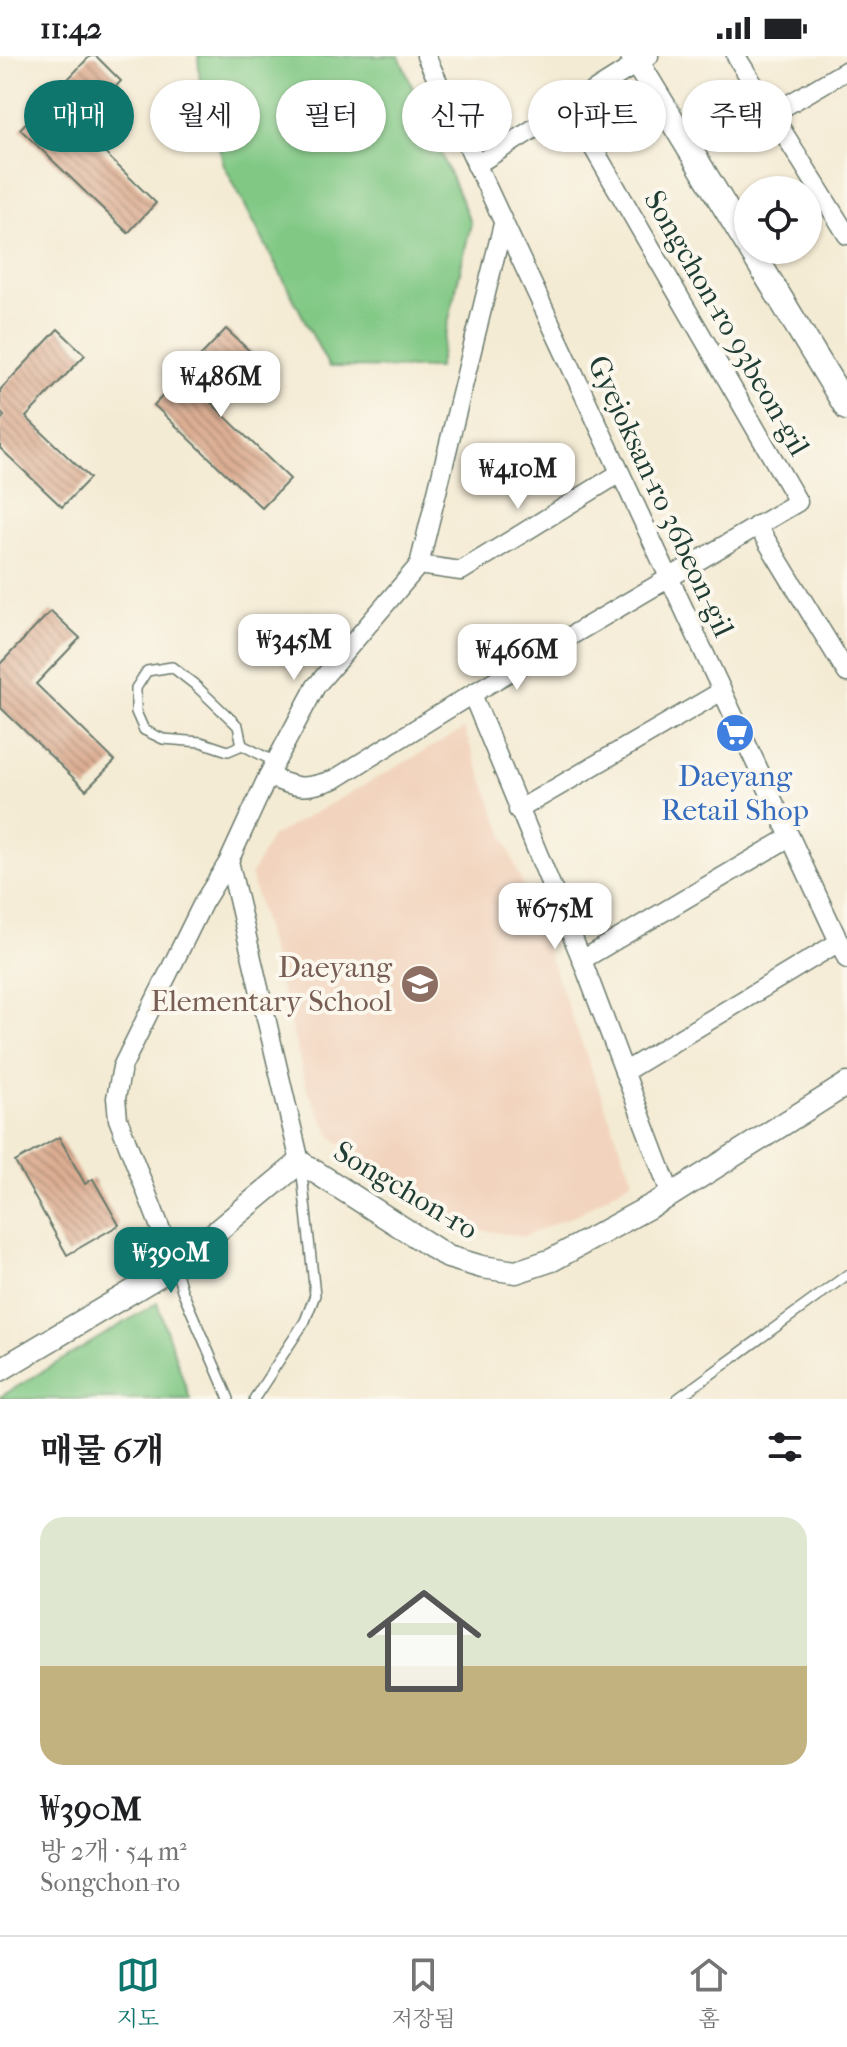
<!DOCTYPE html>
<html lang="ko">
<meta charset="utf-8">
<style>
body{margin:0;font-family:"IM FELL French Canon","Noto Serif KR",serif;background:#f2f2f2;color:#202124;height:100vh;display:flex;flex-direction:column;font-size:30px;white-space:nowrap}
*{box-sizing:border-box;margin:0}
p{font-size:26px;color:#757577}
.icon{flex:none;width:44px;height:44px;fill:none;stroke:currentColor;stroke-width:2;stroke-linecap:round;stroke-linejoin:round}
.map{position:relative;height:1343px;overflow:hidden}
.sheet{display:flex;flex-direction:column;background:#fff;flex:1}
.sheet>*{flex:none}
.top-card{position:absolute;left:24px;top:24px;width:800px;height:72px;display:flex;gap:16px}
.tools{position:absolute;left:734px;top:120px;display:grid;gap:16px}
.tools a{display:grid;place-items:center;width:88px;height:88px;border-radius:50%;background:#fff;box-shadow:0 2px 6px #0004;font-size:40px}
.price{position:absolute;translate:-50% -68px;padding:0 18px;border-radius:16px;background:#fff;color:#222;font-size:26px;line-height:52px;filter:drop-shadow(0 2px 4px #0008)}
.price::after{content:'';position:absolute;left:50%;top:48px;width:24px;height:18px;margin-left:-12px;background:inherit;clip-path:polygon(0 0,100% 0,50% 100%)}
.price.current{background:#0f766e;color:#fff}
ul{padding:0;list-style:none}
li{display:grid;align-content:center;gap:16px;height:424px;padding:0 40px}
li+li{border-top:2px solid #e0e0e0}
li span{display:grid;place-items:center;height:248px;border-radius:24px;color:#555}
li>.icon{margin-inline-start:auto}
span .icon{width:144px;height:144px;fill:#fffc;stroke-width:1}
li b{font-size:34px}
h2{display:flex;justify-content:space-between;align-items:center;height:96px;padding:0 40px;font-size:34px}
.chip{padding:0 28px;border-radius:36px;background:#fff;box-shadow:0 2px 6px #0004;font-size:28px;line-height:72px}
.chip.current{background:#0f766e;color:#fff}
.status{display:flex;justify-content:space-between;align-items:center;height:56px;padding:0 40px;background:#fff;direction:ltr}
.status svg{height:22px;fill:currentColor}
.tabs{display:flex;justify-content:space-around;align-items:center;height:112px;border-top:2px solid #e0e0e0;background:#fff;font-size:22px;color:#757577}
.tabs a{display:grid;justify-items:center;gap:4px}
.tabs .current{color:#0f766e}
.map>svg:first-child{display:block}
.built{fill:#f2d4be}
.park{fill:#80c884;stroke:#50825c;stroke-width:2}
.building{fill:url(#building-back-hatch)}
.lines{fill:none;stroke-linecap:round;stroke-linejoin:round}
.service-casing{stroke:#6a7a6c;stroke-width:12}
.minor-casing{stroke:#6a7a6c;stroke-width:21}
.tertiary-casing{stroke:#6a7a6c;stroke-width:25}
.secondary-casing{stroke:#6a7a6c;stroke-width:27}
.service{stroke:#fff;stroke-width:9}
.minor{stroke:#fff;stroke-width:18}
.tertiary{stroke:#fff;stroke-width:22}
.secondary{stroke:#fff;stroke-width:24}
.labels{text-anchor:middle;stroke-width:8;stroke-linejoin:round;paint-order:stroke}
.street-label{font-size:30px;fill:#1f3d34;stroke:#fbf7ec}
.shop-label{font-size:30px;fill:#366cbe;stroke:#fbf7ec}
.education-label{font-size:30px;fill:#785e54;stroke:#fbf7ec;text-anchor:end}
</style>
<div class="status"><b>11:42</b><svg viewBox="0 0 49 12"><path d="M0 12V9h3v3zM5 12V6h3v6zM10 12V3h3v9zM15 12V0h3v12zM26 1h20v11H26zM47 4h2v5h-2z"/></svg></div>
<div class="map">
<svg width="847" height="1343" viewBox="0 0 847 1343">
<defs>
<pattern id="building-back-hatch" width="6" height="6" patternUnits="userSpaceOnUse" patternTransform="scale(2)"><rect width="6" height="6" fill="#dcad92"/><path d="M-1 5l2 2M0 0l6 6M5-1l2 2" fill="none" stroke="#b28e78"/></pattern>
</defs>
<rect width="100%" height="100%" fill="#fbf7ec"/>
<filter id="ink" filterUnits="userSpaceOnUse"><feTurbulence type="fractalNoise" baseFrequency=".0125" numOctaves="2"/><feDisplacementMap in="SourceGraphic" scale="16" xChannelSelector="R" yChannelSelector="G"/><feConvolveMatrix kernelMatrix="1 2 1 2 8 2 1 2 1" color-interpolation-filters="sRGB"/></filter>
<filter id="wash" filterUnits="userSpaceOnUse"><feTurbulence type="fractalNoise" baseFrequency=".006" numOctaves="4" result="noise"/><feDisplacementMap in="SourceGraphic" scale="32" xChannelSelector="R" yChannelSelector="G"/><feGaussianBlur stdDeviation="1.8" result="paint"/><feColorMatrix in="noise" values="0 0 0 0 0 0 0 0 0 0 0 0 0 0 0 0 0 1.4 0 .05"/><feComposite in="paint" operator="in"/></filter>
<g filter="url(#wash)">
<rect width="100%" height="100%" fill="#f4ebd4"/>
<polygon class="built" points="464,673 633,1124 580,1157 523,1181 477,1173 427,1148 332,1081 308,1036 251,819 271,781"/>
<g class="park">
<polygon points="198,0 399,0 471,167 438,312 329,311 224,109 200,26"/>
<polygon points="157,1247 190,1343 0,1343 0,1341"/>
</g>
<g id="blocks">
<g class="building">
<polygon points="90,0 96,0 121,25 78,71 156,147 128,177 20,73"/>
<polygon points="58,273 85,299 26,361 90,422 62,451 0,392 0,365 4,360 0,356 0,334"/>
<polygon points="226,273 255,300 211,347 290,423 262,452 154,349"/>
<polygon points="51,555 80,582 36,628 115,705 86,734 0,651 0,608"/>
<polygon points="59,1081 85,1128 93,1123 119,1169 67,1199 15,1106"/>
</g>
</g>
</g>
<g filter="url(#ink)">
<use href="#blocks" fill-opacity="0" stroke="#6a7a6c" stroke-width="2"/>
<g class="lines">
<defs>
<g id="service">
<polyline points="242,689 238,670 194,628 172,611 147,615 136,632 136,656 144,674 163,683 201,686 228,695 242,689 275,706"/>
<polyline points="175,1210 182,1234 229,1343"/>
<polyline points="254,1343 305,1265 315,1239 301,1109"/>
<polyline points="677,1343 847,1219"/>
</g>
<g id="minor">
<polyline points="426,0 847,903"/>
<polyline points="736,0 847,179"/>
<polyline points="772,58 847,14"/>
<polyline points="476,109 649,0"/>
<polyline points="757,469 847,617"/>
<polyline points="419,509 461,515 620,417"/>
<polyline points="472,638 582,904 671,1139"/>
<path d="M268,720c30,13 36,14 67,3l137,-85 326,-192 -229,-396"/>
<polyline points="518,754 722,635"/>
<polyline points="582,904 790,781"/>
<polyline points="624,1016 839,886"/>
<polyline points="300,1106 229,805 268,720 316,630 419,509 503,168"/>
<polyline points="175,1210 118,1063 116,1042 122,1011 203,847 229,805"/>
</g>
<polyline id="tertiary" points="0,1314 175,1210 300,1106 448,1201 482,1211 516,1216 552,1204 671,1139 847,1028"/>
<g id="secondary">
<polyline points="633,0 748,189"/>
<polyline points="751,194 847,352"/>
</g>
</defs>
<use href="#service" class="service-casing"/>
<use href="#minor" class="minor-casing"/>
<use href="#tertiary" class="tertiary-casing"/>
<use href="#secondary" class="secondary-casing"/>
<use href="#service" class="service"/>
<use href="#minor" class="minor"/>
<use href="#tertiary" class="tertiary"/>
<use href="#secondary" class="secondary"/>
</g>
</g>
<defs>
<symbol id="supermarket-disc" viewBox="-11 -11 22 22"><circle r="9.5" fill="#3f7fe0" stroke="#fbf7ec"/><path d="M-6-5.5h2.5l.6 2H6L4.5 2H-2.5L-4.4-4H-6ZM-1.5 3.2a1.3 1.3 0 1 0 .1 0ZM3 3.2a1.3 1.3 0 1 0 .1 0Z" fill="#fff"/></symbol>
<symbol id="school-disc" viewBox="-11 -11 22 22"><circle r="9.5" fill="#8d6e63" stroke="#fbf7ec"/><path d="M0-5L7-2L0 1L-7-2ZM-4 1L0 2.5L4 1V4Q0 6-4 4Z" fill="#fff"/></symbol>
</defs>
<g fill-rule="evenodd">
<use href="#supermarket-disc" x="713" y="655" width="44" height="44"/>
<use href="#school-disc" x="398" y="906" width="44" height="44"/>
</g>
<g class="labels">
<g class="street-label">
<text transform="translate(727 267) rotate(60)" y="10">Songchon-ro 93beon-gil</text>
<text transform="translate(661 440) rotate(65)" y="10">Gyejoksan-ro 36beon-gil</text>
<text transform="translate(406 1134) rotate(31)" y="10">Songchon-ro</text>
</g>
<g class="shop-label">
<text x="735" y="730">Daeyang<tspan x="735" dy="34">Retail Shop</tspan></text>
</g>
<g class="education-label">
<text x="392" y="921">Daeyang<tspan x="392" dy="34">Elementary School</tspan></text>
</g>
</g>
</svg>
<div class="tools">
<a><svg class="icon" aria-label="locate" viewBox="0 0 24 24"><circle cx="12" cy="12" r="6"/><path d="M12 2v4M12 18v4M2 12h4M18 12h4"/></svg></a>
</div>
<b class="price" style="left:221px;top:363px">₩486M</b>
<b class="price" style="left:518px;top:455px">₩410M</b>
<b class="price" style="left:294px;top:626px">₩345M</b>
<b class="price" style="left:517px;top:636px">₩466M</b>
<b class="price" style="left:555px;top:895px">₩675M</b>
<b class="price current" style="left:171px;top:1239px">₩390M</b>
<div class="top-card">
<a class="chip current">매매</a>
<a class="chip">월세</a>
<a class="chip">필터</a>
<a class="chip">신규</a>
<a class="chip">아파트</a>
<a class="chip">주택</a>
</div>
</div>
<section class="sheet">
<h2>매물 6개<svg class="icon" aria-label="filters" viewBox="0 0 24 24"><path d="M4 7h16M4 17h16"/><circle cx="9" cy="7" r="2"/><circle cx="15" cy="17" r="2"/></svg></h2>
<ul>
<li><span style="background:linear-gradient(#dfe7d0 60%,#c2b280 0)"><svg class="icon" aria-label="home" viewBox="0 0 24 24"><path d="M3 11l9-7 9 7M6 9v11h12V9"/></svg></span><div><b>₩390M</b><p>방 2개 · 54 m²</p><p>Songchon-ro</p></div></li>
</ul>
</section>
<nav class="tabs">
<a class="current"><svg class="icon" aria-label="map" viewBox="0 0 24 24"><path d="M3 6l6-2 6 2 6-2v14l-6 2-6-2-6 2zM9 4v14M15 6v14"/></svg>지도</a>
<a><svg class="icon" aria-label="saved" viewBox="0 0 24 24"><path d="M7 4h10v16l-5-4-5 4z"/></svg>저장됨</a>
<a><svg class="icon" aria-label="home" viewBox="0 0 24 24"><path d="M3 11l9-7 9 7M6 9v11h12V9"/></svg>홈</a>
</nav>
